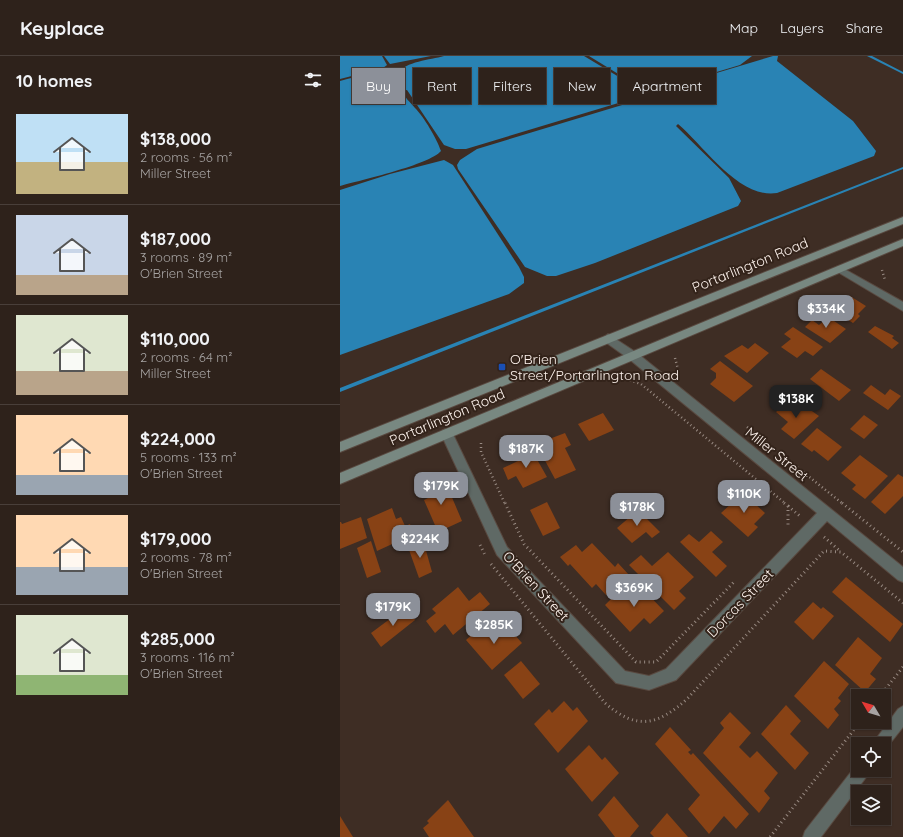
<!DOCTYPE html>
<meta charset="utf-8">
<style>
body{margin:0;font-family:Quicksand,sans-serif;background:#3a2f28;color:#f1f3f6;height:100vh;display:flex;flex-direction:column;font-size:15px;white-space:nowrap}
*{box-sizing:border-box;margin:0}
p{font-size:13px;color:#a7a4a3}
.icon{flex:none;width:22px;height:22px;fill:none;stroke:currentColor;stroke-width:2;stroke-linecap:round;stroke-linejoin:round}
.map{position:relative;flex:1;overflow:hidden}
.side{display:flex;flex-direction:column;background:#2e221b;width:340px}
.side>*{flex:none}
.banner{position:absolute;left:12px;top:12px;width:380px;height:36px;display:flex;gap:8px}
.needle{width:26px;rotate:308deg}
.buttons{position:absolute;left:511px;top:633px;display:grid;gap:8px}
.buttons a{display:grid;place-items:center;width:40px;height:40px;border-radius:0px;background:#2e221b;box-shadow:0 1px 3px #0004,0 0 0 1px #493f3a;font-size:20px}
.price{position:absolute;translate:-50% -34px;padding:0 9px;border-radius:8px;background:#8c9099;color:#fff;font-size:13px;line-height:26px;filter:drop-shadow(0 1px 2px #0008)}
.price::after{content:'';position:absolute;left:50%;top:24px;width:12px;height:9px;margin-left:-6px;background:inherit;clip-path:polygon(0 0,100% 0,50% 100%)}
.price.on{background:#222;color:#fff}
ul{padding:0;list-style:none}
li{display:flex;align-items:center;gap:12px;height:100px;padding:0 16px}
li+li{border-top:1px solid #493f3a}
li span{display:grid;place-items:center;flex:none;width:112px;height:80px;border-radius:0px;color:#555}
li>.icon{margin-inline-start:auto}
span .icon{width:48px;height:48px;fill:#fffc;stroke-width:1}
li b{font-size:17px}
h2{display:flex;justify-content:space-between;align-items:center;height:48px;padding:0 16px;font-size:17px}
.pill{padding:0 14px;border-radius:0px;background:#2e221b;box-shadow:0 1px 3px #0004,0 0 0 1px #493f3a;font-size:14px;line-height:36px}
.pill.on{background:#8c9099;color:#fff}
header{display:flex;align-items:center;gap:24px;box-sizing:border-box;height:56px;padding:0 20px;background:#2e221b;border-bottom:1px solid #493f3a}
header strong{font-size:19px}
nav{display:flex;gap:22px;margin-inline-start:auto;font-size:14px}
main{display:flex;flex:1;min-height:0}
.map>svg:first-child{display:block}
.water{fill:#2983b4}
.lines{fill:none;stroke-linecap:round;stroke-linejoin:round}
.stream{fill:#2983b4;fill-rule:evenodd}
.building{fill:#884215}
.street-casing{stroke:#594940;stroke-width:2}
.secondary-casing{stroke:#594940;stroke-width:2}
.path-far1{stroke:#988a82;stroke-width:2.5;stroke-dasharray:1 3;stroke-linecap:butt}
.path{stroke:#988a82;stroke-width:3;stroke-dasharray:1 3.5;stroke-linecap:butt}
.street{fill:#5f6965;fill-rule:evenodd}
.secondary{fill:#788881;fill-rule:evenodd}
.transit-dot{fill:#1a4fb4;stroke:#33231a;stroke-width:1.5}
.labels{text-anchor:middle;stroke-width:4;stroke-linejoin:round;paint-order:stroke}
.street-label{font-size:14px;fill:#fdf2ec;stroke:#33231a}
.poi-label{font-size:14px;fill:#fdf2ec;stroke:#33231a;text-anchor:start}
</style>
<header>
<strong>Keyplace</strong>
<nav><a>Map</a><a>Layers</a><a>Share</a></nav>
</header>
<main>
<section class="side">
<h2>10 homes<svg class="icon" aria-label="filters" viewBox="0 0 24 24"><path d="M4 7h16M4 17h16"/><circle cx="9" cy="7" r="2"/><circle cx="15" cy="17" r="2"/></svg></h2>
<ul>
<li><span style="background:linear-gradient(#bfe0f5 60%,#c2b280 0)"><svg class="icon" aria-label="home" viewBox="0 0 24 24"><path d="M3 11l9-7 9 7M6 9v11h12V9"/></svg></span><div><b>$138,000</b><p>2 rooms · 56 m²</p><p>Miller Street</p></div></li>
<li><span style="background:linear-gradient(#c9d6e8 75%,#b9a48a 0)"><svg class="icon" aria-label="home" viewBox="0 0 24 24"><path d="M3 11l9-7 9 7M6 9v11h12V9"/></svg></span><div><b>$187,000</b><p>3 rooms · 89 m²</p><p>O'Brien Street</p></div></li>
<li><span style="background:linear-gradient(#dfe7d0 70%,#b9a48a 0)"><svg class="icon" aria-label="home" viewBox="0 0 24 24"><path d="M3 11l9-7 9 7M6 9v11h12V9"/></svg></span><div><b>$110,000</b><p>2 rooms · 64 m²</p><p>Miller Street</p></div></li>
<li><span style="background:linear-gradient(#ffd9b3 75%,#9aa5b1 0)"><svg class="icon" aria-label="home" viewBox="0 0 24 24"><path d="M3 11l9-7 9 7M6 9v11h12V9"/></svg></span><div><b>$224,000</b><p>5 rooms · 133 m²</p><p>O'Brien Street</p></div></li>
<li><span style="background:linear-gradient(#ffd9b3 65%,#9aa5b1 0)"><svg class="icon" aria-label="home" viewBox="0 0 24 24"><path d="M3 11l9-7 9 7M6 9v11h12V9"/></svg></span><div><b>$179,000</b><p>2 rooms · 78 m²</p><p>O'Brien Street</p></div></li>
<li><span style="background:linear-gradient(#dfe7d0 75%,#8fb573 0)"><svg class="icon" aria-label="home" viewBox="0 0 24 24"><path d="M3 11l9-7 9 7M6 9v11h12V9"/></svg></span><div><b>$285,000</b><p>3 rooms · 116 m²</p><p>O'Brien Street</p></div></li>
</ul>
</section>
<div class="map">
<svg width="563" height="781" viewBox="0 0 563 781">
<rect width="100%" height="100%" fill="#3e2d24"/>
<g class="water">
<polygon points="0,0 42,0 47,9 43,12 0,23"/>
<polygon points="44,0 91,0 50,8"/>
<path d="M104,0h140l45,27 3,4v9l-7,5 -159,48h-11l-11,-4 -37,-55 -5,1c3,7 8,11 13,17 9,9 22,31 26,43 -12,14 -80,29 -101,35v-105c13,-3 49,-17 56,-2l2,-1 -1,-4c9,-13 33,-14 47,-18z"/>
<polygon points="249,0 412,0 400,9 320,33 305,32 293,27"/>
<path d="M433,0h5l-1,5 76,60 23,30 -2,5 -97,37c-38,6 -72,-46 -99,-69l-2,2 53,52 12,23 -3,5 -143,57 -39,13h-9l-22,-9 -67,-98 -1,-4 3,-5 17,-11 165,-50h9l32,-16z"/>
<polygon points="104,104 113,109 179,211 184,221 184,227 169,238 0,299 0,134 50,118"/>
</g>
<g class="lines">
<g class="stream">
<polygon points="527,0 532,0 563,16 563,18"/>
<polygon points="563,111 563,113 0,336 0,332"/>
</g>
</g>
<g class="building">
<polygon points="510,240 526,250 518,258 520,260 513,267 494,255"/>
<polygon points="488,261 506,273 490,287 465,271 472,264 479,269"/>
<polygon points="535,270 554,280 552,282 559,287 552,293 528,276"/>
<polygon points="453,271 483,291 473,300 465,295 457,302 441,291 451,283 444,278"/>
<polygon points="415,287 429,297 407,317 384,300 402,289 408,293"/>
<polygon points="380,305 413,330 394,346 370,328 376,322 376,317 370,313"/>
<polygon points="481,313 511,334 499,345 470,323"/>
<polygon points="531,329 545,339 550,333 561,340 548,354 523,337"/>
<polygon points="448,345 461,355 466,351 479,360 454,383 441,373 448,366 436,356"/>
<polygon points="263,357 274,374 249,385 238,368"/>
<polygon points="524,359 538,369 524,383 510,373"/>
<polygon points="477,372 502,391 488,405 474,394 472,396 461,388"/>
<polygon points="225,377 231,389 225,392 236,414 215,423 196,388"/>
<polygon points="190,391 207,421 183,432 176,420 168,424 163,412 178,405 174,398"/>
<polygon points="520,399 548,420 525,443 512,433 516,429 501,417"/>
<polygon points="558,418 563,421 563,440 545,458 531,446"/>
<polygon points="98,422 104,434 108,432 122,465 98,476 84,444 90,441 84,429"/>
<polygon points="403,437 425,457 414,468 418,471 408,481 381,457"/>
<polygon points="207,446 220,472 203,480 190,454"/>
<polygon points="52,452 56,463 61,461 65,470 70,468 74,478 37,495 27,463"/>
<polygon points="298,454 320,476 312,482 306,476 292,487 277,472"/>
<polygon points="21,461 27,482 0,493 0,466 1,466 2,468"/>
<polygon points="371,475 383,486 372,496 387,510 376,521 340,486 349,478 359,486"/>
<polygon points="83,484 92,516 79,522 68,491"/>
<polygon points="31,485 41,516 27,522 17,492"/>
<polygon points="252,487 275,511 278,507 289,519 266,539 256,528 252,532 230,508 228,510 220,501 236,489 242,496"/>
<polygon points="328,496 354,521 339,535 346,542 334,554 289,509 301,499 312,510"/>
<polygon points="506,521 563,568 550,586 492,536"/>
<polygon points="298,528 324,555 310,568 304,562 290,576 265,549 277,537 282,543"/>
<polygon points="118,531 129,545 140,536 150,548 113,579 105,568 95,577 86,565 96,557 92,553"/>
<polygon points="473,546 481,553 483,551 494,560 473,584 454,566"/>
<polygon points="66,551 75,564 41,591 31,577"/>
<polygon points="157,566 167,578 171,575 182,587 152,614 126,584 139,572 144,578"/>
<polygon points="518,581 542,602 530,618 536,623 525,636 495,609"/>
<polygon points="181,605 200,628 183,643 164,619"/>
<polygon points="484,605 509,628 498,642 501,645 494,653 499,659 488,673 454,640"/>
<polygon points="224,645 233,655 237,651 248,665 218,697 194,668 209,653 212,657"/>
<polygon points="446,649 461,665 450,678 469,697 455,714 421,678"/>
<polygon points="390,656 411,677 399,691 410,702 417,695 438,717 424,735 430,742 419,757 363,697 384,672 380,667"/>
<polygon points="330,671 351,694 348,696 351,699 353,697 409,758 396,773 384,760 369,778 348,753 360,739 315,688"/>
<polygon points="249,689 262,704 265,701 279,717 252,746 225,713"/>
<polygon points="274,740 299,770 290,781 275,781 258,759"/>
<polygon points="108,744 134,781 89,781 83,772 89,767 87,765"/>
<polygon points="327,757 348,781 314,781 310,777"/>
<polygon points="0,760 13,781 0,781"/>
</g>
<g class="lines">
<defs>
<g id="street">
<polygon points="499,210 563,246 563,255 496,215 494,213"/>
<polygon points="268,278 297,297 563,511 563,526 558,524 487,465 336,624 309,634 276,627 157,499 101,378 103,374 107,373 111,374 167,491 285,615 309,620 326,613 477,457 289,303 264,285 263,282"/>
<polygon points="563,650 563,671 544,695 544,688 533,688 536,683 558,653"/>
<polygon points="518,707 518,714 529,714 527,720 481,781 463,781 465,775"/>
</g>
<g id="secondary">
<polygon points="563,161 563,168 0,396 0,386"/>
<polygon points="563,183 563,190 0,428 0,417"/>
</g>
</defs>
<use href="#street" class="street-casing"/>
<use href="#secondary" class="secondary-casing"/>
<g class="path-far1">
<polyline points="542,214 545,224"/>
<polyline points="335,302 339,317"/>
<polyline points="286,323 301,328 446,448"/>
<polyline points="407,371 503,448"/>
<polyline points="141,387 141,396 165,448"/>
</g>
<g class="path">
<polyline points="165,447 184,488 296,606 316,606 394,526"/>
<polyline points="444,447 448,450 448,471"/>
<polyline points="502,447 563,496"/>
<polyline points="448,450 461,461"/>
<polyline points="484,481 500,495"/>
<polyline points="140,489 145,499"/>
<path d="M151,508l114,139c32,28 53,22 82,-4l137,-148 17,1 62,51"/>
<polyline points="540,640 563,611"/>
<polyline points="430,781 520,666"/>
</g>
<use href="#street" class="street"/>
<use href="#secondary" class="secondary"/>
</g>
<rect class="transit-dot" x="158" y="307" width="8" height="8" rx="2"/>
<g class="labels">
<g class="street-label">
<text transform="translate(410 209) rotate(-22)" y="5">Portarlington Road</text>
<text transform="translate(107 361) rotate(-23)" y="5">Portarlington Road</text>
<text transform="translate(437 398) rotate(39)" y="5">Miller Street</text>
<text transform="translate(196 530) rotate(47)" y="5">O'Brien Street</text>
<text transform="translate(400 547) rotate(-46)" y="5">Dorcas Street</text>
</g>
<g class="poi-label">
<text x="170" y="308">O'Brien<tspan x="170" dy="16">Street/Portarlington Road</tspan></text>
</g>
</g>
</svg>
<div class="buttons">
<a><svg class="needle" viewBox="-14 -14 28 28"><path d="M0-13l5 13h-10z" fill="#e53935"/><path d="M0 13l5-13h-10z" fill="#a7a4a3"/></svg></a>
<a><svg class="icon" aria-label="locate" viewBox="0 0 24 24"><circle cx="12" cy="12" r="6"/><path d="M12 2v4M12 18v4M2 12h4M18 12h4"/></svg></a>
<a><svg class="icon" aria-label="layers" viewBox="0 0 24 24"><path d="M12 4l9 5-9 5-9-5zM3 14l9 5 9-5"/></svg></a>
</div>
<b class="price" style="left:486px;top:273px">$334K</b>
<b class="price on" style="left:456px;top:363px">$138K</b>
<b class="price" style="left:186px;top:413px">$187K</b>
<b class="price" style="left:101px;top:450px">$179K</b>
<b class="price" style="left:404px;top:458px">$110K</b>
<b class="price" style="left:297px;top:471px">$178K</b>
<b class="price" style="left:80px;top:503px">$224K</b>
<b class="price" style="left:294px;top:552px">$369K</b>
<b class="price" style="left:53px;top:571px">$179K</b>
<b class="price" style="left:154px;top:589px">$285K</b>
<div class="banner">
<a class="pill on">Buy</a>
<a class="pill">Rent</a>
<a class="pill">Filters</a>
<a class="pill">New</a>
<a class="pill">Apartment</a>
</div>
</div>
</main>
